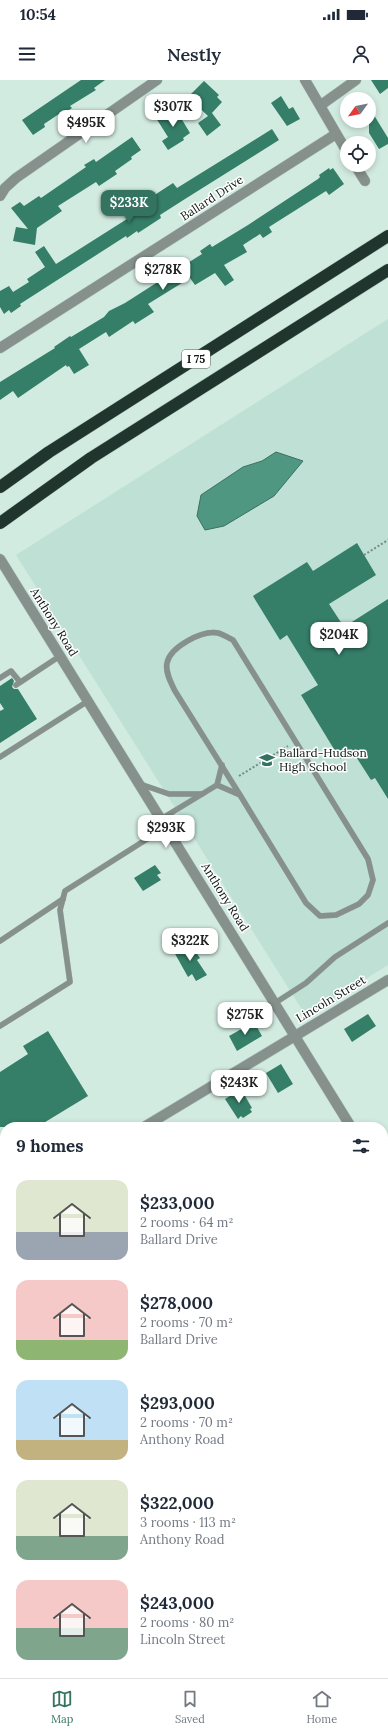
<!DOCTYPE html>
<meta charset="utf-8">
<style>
body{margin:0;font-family:Lora,serif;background:#f2f2f3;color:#1f2937;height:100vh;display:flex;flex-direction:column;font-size:15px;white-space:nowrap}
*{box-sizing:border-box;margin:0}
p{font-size:13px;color:#747a83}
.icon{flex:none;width:22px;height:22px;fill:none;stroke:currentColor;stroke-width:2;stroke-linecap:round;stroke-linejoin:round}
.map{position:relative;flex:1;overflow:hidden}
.details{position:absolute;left:0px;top:1042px;width:388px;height:556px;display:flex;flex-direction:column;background:#fff;border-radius:16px 16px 0 0;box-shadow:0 2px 6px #0003}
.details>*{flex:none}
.needle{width:26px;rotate:237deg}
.fabs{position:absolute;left:340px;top:12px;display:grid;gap:8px}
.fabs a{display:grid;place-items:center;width:36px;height:36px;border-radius:50%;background:#fff;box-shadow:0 2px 6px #0003;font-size:20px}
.price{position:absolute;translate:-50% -34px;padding:0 9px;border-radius:8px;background:#fff;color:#222;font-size:13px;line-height:26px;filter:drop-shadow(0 1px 2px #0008)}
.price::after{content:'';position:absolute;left:50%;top:24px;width:12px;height:9px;margin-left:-6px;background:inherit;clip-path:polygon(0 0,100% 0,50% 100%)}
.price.current{background:#347360;color:#fff}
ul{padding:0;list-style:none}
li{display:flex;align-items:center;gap:12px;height:100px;padding:0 16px}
li span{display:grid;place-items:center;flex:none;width:112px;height:80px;border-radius:12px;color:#555}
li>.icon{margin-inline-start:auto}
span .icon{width:48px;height:48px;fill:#fffc;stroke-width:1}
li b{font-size:17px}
h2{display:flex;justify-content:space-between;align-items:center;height:48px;padding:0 16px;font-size:17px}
.status{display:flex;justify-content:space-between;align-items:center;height:28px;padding:0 20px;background:#fff;direction:ltr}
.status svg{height:11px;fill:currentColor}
header{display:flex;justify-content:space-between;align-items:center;height:52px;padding:0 16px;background:#fff;font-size:18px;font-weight:600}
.menu{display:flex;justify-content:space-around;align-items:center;height:56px;border-top:1px solid #e0e1e3;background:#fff;font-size:11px;color:#747a83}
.menu a{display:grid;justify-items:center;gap:2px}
.menu .current{color:#347360}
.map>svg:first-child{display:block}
.built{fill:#bfe0d4}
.water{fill:#509781;stroke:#3c7060}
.building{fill:#357e68}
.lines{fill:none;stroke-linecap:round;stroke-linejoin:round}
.service-casing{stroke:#afc5bc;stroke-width:6}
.minor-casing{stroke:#afc5bc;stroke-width:11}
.tertiary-casing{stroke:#afc5bc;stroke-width:11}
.primary-casing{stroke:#afc5bc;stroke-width:11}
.motorway-casing{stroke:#afc5bc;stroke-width:13}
.path{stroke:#788a83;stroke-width:2;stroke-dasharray:2 2;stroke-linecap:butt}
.service{stroke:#86908c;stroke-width:5.5}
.minor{stroke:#86908c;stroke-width:10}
.tertiary{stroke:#86908c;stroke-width:10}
.primary{stroke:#3a4c46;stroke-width:10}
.motorway{stroke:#20352e;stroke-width:12}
.labels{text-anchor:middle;stroke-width:3;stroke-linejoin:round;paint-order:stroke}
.shield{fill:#fff;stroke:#565c5a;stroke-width:1}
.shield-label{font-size:11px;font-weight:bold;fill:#0d1613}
.street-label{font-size:12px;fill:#0d1613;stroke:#fff}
.poi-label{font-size:12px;fill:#0d1613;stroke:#fff;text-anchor:start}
</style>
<div class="status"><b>10:54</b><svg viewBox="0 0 49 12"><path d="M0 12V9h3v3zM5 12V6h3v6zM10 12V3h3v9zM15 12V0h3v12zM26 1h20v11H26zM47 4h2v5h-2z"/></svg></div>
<header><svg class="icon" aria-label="menu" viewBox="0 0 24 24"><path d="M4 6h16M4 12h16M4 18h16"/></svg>Nestly<svg class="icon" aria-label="person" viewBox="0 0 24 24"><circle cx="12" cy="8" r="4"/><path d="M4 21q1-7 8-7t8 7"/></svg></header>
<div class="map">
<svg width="388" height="1598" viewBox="0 0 388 1598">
<rect width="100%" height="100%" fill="#d2ebe1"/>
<polygon class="built" points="388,239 388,885 306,936 16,475"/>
<polygon class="water" points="276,372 303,381 274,416 224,446 205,450 197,436 201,415 243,387 262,381"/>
<g class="building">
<polygon points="81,0 105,0 94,8 96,10 70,26 72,28 60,36 59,34 44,44 45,47 33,55 22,40"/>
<polygon points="371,0 388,0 388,8 380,14"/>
<polygon points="204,1 219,15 217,17 222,22 211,34 212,33 221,45 207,56 198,43 208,36 188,17"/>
<polygon points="281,16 289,29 293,27 300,39 287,46 271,23"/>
<polygon points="369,27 388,58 388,64 379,69 369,53"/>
<polygon points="175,28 190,53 183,58 184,60 168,70 162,61 168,57 156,38 164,32 165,35"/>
<polygon points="272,49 279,60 185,119 160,135 161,138 138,153 137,151 127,158 126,156 20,224 21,226 11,233 9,230 4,234 0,227 0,211 9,206 13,212 29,202 27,199 45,187 35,172 44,166 56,184 138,132 131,119 145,110 150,118 173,103 177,108"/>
<polygon points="132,57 141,70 131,77 132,79 115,91 117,94 99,106 96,102 58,126 62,131 37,148 35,165 13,161 16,147 28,149 11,128 20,122 24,126 39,116 41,118 86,87 84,85 94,79 96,82"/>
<polygon points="329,88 330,90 333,88 344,104 329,115 326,111 269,147 272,152 263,158 260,154 243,165 247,172 224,185 234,200 225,206 215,193 195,205 190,198 148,224 154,232 135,244 133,241 109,257 106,252 79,269 89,285 74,294 69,286 67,287 66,285 18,318 13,311 0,320 0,302 55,268 54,267 70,256 71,257 104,237 109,231 125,223 175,191 202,174 200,171 210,164 212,167 248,145 318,99 320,97 319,95"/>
<polygon points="357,463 376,495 329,524 344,547 388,519 388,719 375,698 371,700 353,672 340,679 301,615 318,605 287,555 280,560 253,516 307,482 313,491"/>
<polygon points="12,598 14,601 12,607 14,609 18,609 37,639 0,663 0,631 4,629 0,623 0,606"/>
<polygon points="155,785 161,793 157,795 161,800 143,811 134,798"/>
<polygon points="188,863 191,869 193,868 200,878 197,880 207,895 196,901 192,894 188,897 174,872"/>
<polygon points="368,934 376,946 352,962 344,949"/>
<polygon points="254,942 262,956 237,971 229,956"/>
<polygon points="48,951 88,1016 37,1047 0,1047 0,992 28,974 23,966"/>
<polygon points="281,984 293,1004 278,1013 266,993"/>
<polygon points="241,1009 252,1028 250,1029 252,1032 243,1038 241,1036 238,1039 225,1019"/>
</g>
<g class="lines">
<defs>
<g id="service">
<polyline points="0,598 11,591 20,602"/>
<polyline points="16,605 60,576"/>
<polyline points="0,677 88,621"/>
<polyline points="140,704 169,714 202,714"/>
<path d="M217,705l23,10 66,108 14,13 16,-1 23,-11 9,-9 5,-15 -5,-21 -135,-219c-5,-2 -10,-6 -15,-7 -16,-3 -48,14 -51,30 -2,9 4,20 8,28l65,104"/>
<polyline points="161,739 217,705 222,685"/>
<polyline points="0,861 63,819"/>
<polyline points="275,923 306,903 335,877 388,843"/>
<polyline points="0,946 70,902 60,830 65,811 166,747"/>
</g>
<g id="minor">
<polyline points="305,0 347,72"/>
<polyline points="321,25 356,0"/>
<polyline points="355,85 365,101"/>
<polyline points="0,116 5,108 16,98 157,0"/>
<polyline points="0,268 336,54"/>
<polyline points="144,1047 388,900"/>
<polyline points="383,1067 388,1064"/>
<polyline points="0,1135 5,1132"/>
<polyline points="0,1219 5,1227"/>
<polyline points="383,1239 388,1236"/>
<polyline points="2,1298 5,1296"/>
<polyline points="383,1352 388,1360"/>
<polyline points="383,1402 388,1399"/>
<polyline points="0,1469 5,1470"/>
<polyline points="127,1593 130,1598"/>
<polyline points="236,1593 239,1598"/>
</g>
<g id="tertiary">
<polyline points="0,479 351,1047"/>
<polyline points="383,1100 388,1108"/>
</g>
<g id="primary">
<polyline points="383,1577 388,1574"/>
<polyline points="349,1598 357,1593"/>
</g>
<g id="motorway">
<polyline points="0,407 49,372 388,156"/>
<polyline points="0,443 91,378 388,190"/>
</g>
</defs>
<use href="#service" class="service-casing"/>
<use href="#minor" class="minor-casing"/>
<use href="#tertiary" class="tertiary-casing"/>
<use href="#primary" class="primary-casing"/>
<use href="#motorway" class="motorway-casing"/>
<g class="path">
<polyline points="364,475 388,460"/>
<polyline points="239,696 288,666"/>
</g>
<use href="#service" class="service"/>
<use href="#minor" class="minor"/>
<use href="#tertiary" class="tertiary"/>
<use href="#primary" class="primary"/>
<use href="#motorway" class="motorway"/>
</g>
<defs>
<symbol id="school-bare" viewBox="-9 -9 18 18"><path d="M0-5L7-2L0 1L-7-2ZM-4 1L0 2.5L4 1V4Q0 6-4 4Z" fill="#347360" stroke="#fff" stroke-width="2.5" paint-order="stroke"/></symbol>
</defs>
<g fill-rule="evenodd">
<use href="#school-bare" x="256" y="669" width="22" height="22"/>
</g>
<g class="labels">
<rect class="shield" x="182" y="270" width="28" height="18" rx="3"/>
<g class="shield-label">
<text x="196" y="283">I 75</text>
</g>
<g class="street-label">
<text transform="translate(212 118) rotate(-33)" y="4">Ballard Drive</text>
<text transform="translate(54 542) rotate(58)" y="4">Anthony Road</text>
<text transform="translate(225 817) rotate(58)" y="4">Anthony Road</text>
<text transform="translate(331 919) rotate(-31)" y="4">Lincoln Street</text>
</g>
<g class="poi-label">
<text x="279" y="677">Ballard-Hudson<tspan x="279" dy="14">High School</tspan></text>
</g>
</g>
</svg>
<div class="fabs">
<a><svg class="needle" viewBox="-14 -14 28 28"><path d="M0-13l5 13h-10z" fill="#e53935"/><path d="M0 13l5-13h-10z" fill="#747a83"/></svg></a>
<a><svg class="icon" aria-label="locate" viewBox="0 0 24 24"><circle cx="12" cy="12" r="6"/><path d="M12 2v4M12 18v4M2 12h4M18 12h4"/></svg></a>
</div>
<b class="price" style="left:173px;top:48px">$307K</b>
<b class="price" style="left:86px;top:64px">$495K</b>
<b class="price current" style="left:129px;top:144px">$233K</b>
<b class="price" style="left:163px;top:211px">$278K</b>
<b class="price" style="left:339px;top:576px">$204K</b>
<b class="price" style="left:166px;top:769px">$293K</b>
<b class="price" style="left:190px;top:882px">$322K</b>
<b class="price" style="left:245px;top:956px">$275K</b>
<b class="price" style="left:239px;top:1024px">$243K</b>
<section class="details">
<h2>9 homes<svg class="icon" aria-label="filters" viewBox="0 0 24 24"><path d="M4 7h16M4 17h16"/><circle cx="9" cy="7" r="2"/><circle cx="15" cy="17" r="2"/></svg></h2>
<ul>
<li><span style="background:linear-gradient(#dfe7d0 65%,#9aa5b1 0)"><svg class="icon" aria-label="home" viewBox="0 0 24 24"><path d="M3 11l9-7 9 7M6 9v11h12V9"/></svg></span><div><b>$233,000</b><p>2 rooms · 64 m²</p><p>Ballard Drive</p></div></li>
<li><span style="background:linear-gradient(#f6c9c9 75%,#8fb573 0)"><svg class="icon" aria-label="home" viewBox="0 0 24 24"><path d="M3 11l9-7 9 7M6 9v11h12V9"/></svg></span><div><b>$278,000</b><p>2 rooms · 70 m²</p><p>Ballard Drive</p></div></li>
<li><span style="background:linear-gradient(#bfe0f5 75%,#c2b280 0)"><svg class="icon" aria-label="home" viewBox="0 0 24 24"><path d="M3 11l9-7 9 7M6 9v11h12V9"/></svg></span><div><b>$293,000</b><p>2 rooms · 70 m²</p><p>Anthony Road</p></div></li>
<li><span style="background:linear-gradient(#dfe7d0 70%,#7fa58c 0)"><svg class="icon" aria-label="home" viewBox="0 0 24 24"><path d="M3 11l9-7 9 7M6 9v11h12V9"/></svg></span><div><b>$322,000</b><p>3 rooms · 113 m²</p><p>Anthony Road</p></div></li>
<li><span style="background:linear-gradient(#f6c9c9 60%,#7fa58c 0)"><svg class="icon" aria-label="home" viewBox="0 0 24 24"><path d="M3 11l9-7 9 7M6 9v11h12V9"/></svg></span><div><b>$243,000</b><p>2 rooms · 80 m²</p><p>Lincoln Street</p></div></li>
</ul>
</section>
</div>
<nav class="menu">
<a class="current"><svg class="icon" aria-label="map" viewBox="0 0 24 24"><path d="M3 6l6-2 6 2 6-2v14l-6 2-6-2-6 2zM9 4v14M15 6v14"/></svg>Map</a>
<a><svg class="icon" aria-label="saved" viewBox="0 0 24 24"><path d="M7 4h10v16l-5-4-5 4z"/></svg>Saved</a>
<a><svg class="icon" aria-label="home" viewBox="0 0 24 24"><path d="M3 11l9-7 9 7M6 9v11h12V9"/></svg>Home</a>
</nav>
